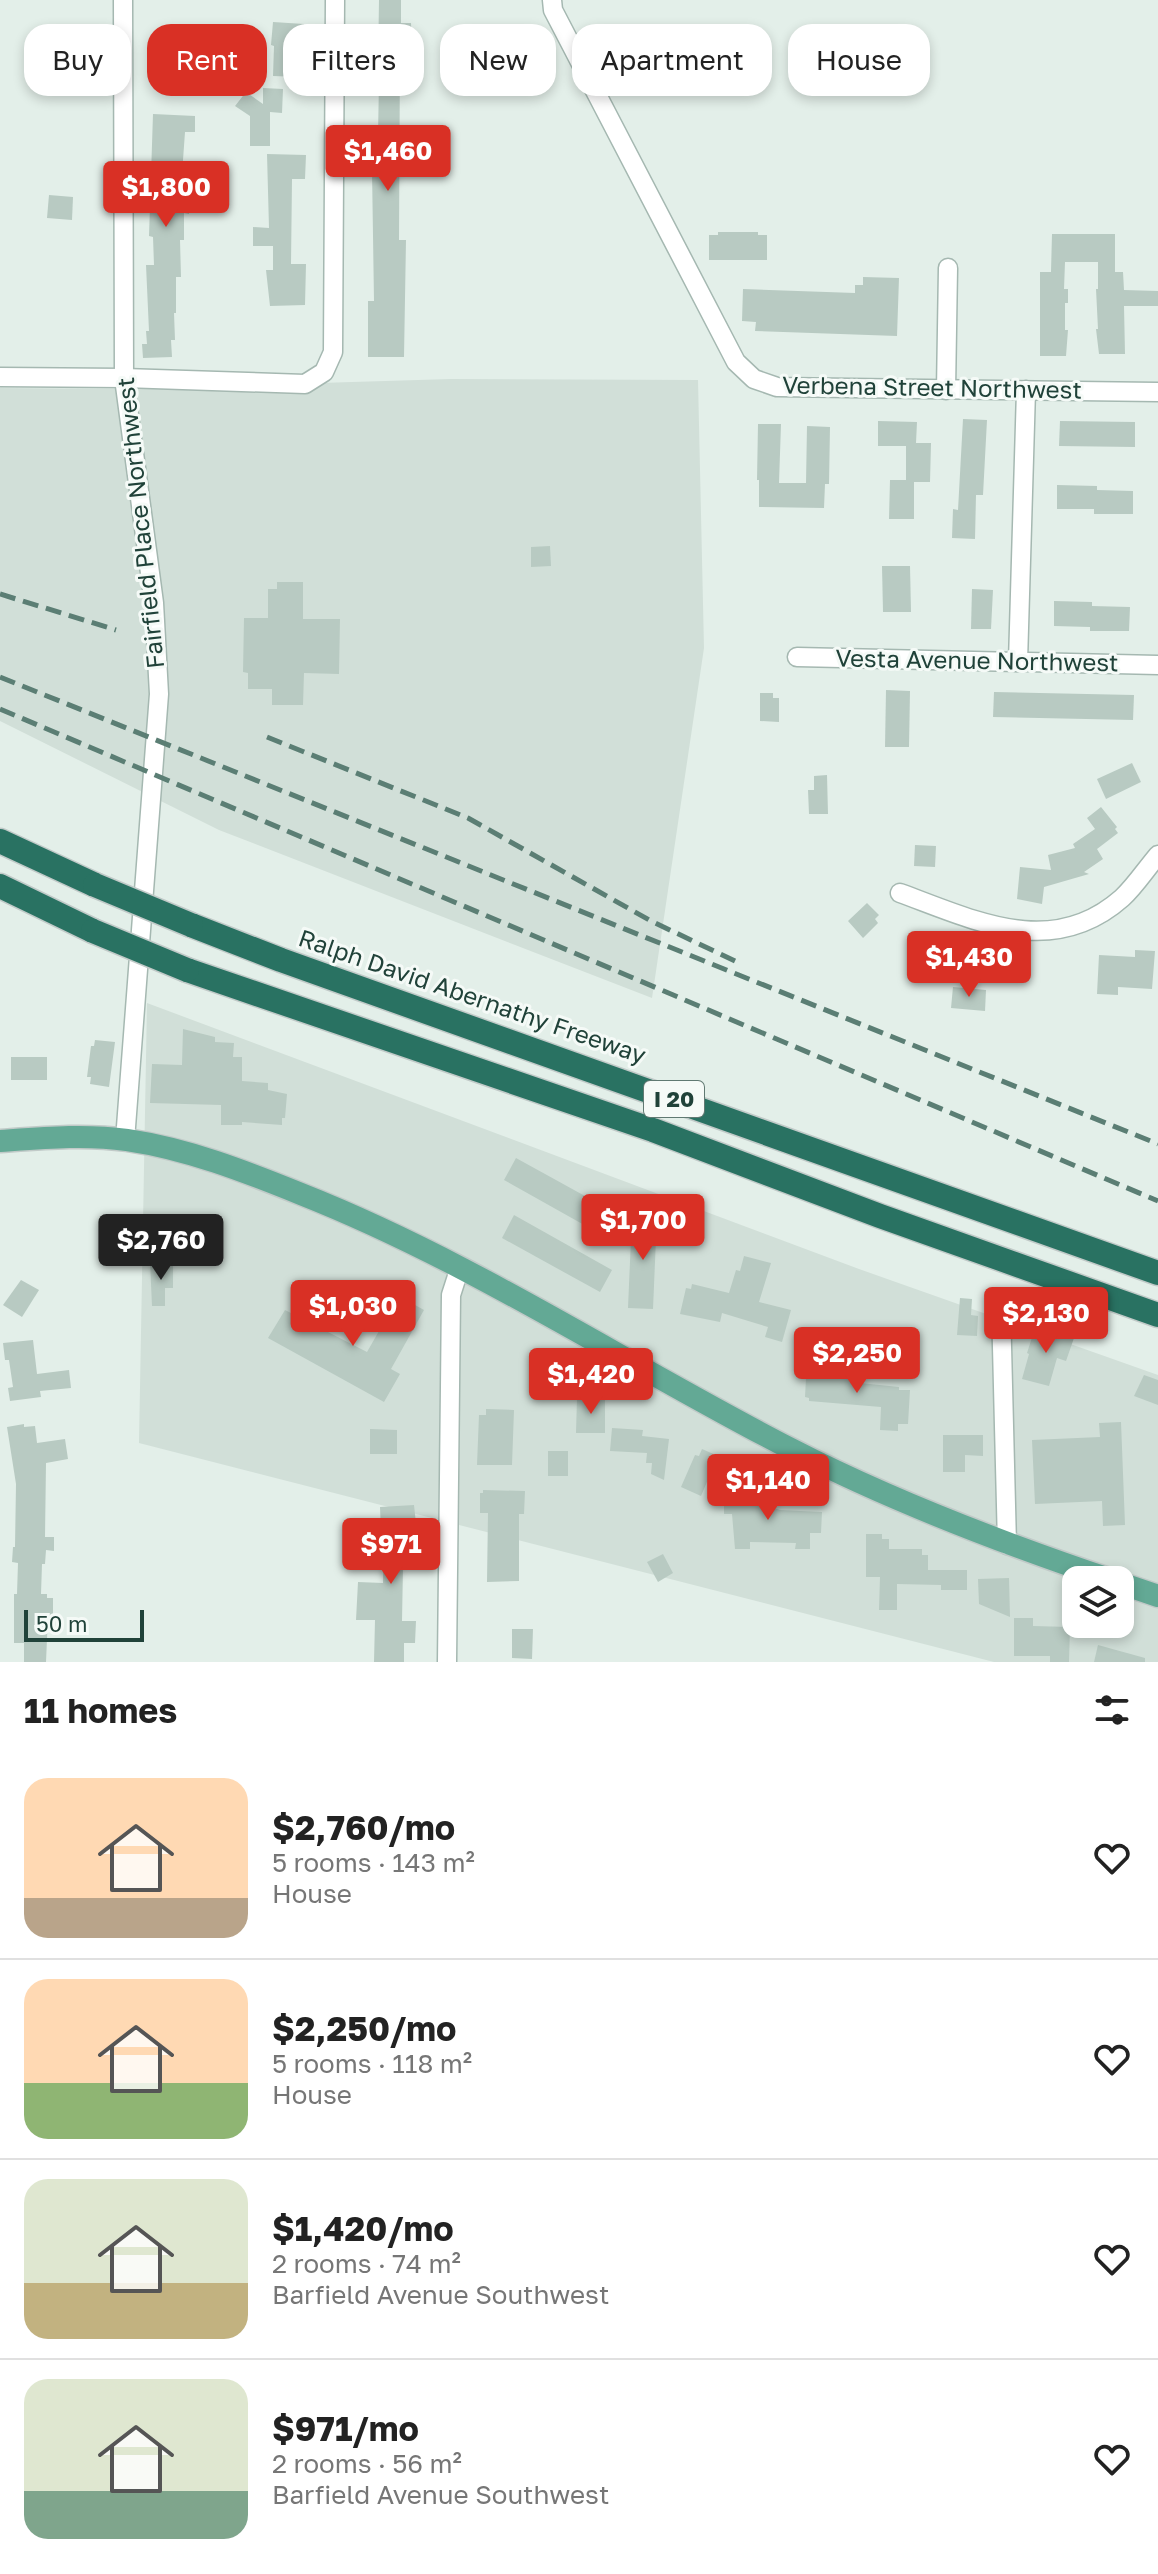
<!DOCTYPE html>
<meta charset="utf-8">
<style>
body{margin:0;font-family:"Golos Text",sans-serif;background:#f2f2f2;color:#222;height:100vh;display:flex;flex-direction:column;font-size:30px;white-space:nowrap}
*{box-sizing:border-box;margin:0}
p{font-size:26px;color:#767676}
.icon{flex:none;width:44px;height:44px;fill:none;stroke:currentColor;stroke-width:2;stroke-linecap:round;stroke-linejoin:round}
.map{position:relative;height:1662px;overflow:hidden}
.sheet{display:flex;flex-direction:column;background:#fff;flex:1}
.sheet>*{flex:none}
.hud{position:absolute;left:24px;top:24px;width:1110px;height:72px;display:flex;gap:16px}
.tools{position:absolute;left:1062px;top:1566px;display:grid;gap:16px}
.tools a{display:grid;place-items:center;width:72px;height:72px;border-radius:16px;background:#fff;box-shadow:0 4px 12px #0003;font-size:40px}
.scale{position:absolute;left:24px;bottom:20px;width:120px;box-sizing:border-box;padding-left:8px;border:4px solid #204239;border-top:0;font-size:22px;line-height:28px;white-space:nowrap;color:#204239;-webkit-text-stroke:6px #f5faf7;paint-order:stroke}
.price{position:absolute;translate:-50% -68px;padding:0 18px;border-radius:8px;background:#d93025;color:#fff;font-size:26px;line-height:52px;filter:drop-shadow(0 2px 4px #0008)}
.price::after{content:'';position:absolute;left:50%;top:48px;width:24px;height:18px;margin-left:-12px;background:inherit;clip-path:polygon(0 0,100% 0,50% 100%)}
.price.current{background:#222;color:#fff}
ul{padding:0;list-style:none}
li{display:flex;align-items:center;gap:24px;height:200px;padding:0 24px}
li+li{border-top:2px solid #e0e0e0}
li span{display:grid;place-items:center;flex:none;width:224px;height:160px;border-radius:24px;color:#555}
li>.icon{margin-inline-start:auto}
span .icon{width:96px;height:96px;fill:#fffc;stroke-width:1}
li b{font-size:34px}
h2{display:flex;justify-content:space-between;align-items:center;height:96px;padding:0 24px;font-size:34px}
.tag{padding:0 28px;border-radius:24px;background:#fff;box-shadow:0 4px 12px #0003;font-size:28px;line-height:72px}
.tag.current{background:#d93025;color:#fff}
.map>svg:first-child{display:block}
.built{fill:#d1dfd8;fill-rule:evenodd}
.building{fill:#b8cac2}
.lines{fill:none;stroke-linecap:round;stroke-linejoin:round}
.minor-casing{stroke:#a5b8b1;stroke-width:21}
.major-casing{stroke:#c1cac8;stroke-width:25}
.highway-casing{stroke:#c1cac8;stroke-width:27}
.minor{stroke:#fff;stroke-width:18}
.major{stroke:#63a995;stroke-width:22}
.highway{stroke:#297262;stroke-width:24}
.rail{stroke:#5b7e74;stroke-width:5;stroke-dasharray:16 8;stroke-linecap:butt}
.highway-bridge-casing{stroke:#c1cac8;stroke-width:27;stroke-linecap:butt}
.highway-bridge{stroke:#297262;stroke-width:24}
.labels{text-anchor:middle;stroke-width:6;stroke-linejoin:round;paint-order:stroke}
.shield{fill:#f5faf7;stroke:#607972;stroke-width:2}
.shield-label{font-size:22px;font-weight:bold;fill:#204239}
.street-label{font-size:24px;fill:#204239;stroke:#f5faf7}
</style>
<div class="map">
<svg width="1158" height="1662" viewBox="0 0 1158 1662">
<rect width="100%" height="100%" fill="#e3efe9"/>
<g class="built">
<polygon points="451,379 698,380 704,648 652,998 219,830 0,721 0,388 118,389"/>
<path d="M147,1003l712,266 299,106v287h-164l-855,-219zM1076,1580h44v44h-44z"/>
</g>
<g class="building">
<polygon points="379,0 401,0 401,23 411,23 412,46 400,46 399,240 406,240 404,357 368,357 368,301 374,301 372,170 374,136 378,136 379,80 375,80 375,65 378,65"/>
<polygon points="273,22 304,24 303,34 310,35 308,48 301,48 300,77 273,76 274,46 271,45"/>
<polygon points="263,88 283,89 282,113 270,112 270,146 250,146 250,116 235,106 246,92 263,104"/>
<polygon points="153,114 195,116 195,132 185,132 183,160 184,189 195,190 195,206 189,205 189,214 184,213 184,240 180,240 181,277 176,277 176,313 174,313 175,340 171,340 172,357 143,358 142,344 147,344 146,331 149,331 146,265 154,265 153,237 149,236"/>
<polygon points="267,154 306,155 305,179 292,179 291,264 306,264 305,305 270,306 266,270 273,270 273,246 253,246 253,227 269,228"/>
<polygon points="49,195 73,197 72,220 47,218"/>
<polygon points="718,232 758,232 758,235 767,235 767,260 709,260 709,235 718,235"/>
<polygon points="1052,234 1115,234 1115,272 1123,272 1124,290 1158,291 1158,306 1124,306 1125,354 1099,354 1096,329 1098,329 1096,289 1098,289 1098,262 1065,262 1064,289 1068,289 1068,303 1065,303 1065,330 1068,330 1066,356 1040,356 1040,272 1051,272"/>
<polygon points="863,277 899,278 897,336 755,331 756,322 742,321 743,289 855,293 855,285 863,285"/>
<polygon points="963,419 987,420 983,495 976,495 975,539 952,538 953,509 958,510"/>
<polygon points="878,421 917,422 916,443 931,443 930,482 914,482 914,519 889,519 890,480 906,480 906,446 878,446"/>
<polygon points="1060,421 1135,422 1135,447 1059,446"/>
<polygon points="758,424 781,424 779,483 806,483 807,426 830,427 829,484 825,484 824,508 759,507 759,480 757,480"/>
<polygon points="1057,485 1097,486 1097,490 1133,491 1133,514 1094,514 1094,509 1057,509"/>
<polygon points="550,546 551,566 531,567 531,547"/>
<polygon points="882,566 910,566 911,612 883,612"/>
<polygon points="277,582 303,582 303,619 340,619 339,674 304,673 303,705 272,705 272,689 248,689 248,673 243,672 244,618 268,618 268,589 277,589"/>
<polygon points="972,589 993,590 991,629 971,629"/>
<polygon points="1054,601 1092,602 1092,606 1130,607 1129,631 1090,631 1090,627 1054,626"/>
<polygon points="886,690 910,691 909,747 885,747"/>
<polygon points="994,692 1134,695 1133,720 993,717"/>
<polygon points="760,693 773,693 773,698 779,698 779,722 760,721"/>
<polygon points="1132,763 1141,782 1106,799 1097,779"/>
<polygon points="827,775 828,814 809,814 808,790 814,790 814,776"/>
<polygon points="1101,807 1117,827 1115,829 1118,833 1097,849 1103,859 1084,872 1089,874 1044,887 1042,904 1017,899 1020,867 1051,870 1048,855 1075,848 1073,844 1095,829 1087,818"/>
<polygon points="915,845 936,846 935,867 914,866"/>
<polygon points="867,903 879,915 875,919 878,923 863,938 848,921"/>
<polygon points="1135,950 1155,951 1152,989 1118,987 1118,995 1097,994 1099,955 1135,957"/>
<polygon points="953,987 986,990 985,1011 951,1008"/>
<polygon points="183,1029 215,1037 215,1042 234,1043 233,1057 242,1057 242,1081 268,1083 268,1090 287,1094 285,1118 282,1118 282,1125 242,1122 242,1125 221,1125 221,1105 150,1103 152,1064 182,1065"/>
<polygon points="95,1040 115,1042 109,1087 90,1084 91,1077 87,1077 91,1046 94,1046"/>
<rect x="11" y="1057" width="36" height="23"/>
<polygon points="516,1158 614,1212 602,1235 504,1180"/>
<polygon points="514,1215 612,1270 600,1292 502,1238"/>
<polygon points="632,1215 657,1215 653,1309 628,1308"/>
<polygon points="744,1256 771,1263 759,1302 791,1310 782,1342 765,1337 768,1327 722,1313 720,1322 680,1314 686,1288 691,1289 692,1284 729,1293 736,1270 740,1271"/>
<polygon points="150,1261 162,1261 162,1264 173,1264 173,1288 165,1288 165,1306 152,1306"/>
<polygon points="21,1280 39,1290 22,1317 3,1305"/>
<polygon points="399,1296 424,1310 391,1369 400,1374 384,1402 268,1338 285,1310 367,1352"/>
<polygon points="960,1298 972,1299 971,1315 978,1316 977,1336 957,1335"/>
<polygon points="1036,1325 1074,1338 1066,1361 1057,1358 1049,1386 1022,1379 1029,1354 1027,1353"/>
<polygon points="864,1334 881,1335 879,1356 863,1355"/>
<polygon points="33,1340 37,1374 69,1370 71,1388 40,1391 41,1397 10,1401 8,1388 13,1387 9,1360 5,1360 3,1343"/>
<polygon points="807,1359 830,1361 829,1378 850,1379 850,1382 899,1387 899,1390 910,1390 908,1424 898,1424 898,1431 880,1430 881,1407 809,1401 809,1398 805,1397"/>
<polygon points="1144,1375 1158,1380 1158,1405 1134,1396"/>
<polygon points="540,1376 569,1377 568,1400 539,1399"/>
<polygon points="577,1398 605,1398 605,1433 576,1433"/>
<polygon points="486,1409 514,1410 512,1465 477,1465 479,1415 486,1415"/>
<polygon points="1121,1422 1125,1525 1103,1526 1102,1501 1035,1504 1032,1440 1100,1437 1099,1423"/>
<polygon points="24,1424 24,1427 35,1426 37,1443 65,1439 68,1459 46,1463 45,1537 54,1537 54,1551 46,1550 45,1564 42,1564 41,1594 47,1594 47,1598 53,1598 53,1616 48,1616 46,1662 24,1662 24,1643 14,1643 14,1594 17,1594 18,1563 12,1562 13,1547 15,1547 16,1484 7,1427"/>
<polygon points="612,1428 643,1430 642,1436 669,1439 664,1480 651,1474 652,1463 646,1463 647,1453 610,1451"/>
<polygon points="370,1429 397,1430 397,1454 370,1454"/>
<polygon points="943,1435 983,1435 983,1456 965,1455 965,1472 943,1472"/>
<polygon points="702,1449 718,1456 701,1496 681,1487 695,1455 699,1456"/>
<rect x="548" y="1451" width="20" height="25"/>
<polygon points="724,1486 737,1486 737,1492 749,1492 749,1501 774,1502 774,1508 780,1510 822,1512 821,1533 810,1533 810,1549 795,1549 796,1543 750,1542 750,1549 735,1549 732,1514 724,1514"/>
<polygon points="483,1490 525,1491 524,1514 519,1514 519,1581 487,1582 488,1513 480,1513 480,1493 483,1493"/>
<polygon points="414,1505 419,1551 414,1551 413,1567 403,1567 402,1621 416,1621 415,1643 404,1643 404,1662 374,1662 375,1620 356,1620 358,1582 383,1583 384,1530 381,1530 380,1507"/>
<polygon points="866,1534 882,1534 882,1539 889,1539 889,1549 922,1549 922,1555 928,1555 928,1570 967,1570 967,1590 941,1590 941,1585 897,1584 897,1610 879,1610 880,1577 866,1577"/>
<polygon points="663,1554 673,1573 658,1582 647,1562"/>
<polygon points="1009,1578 1010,1617 979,1604 978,1579"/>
<polygon points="1014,1618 1033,1618 1033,1626 1070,1627 1069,1662 1050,1662 1050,1656 1014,1656"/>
<polygon points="512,1629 533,1629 532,1659 512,1658"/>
<polygon points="1098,1645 1145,1658 1145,1662 1094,1662"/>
</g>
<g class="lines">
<defs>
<g id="minor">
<polyline points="123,0 124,378 154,603 159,694 125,1140"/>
<polyline points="552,0 553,10 736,362 754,379 777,387 1158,392"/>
<polyline points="0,377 124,378 305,384 324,372 333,352 335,0"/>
<polyline points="946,390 948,268"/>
<polyline points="797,657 1158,665"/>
<polyline points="1018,662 1026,390"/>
<path d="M900,893c74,27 152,67 222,5 13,-12 24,-29 36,-43"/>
<polyline points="1001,1307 1007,1545"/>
<polyline points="447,1662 451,1295 460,1267"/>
</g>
<g id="major">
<path d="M0,1141c42,-3 85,-7 127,-1 61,9 117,31 174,54 172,68 326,171 490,255 103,53 211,94 321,131"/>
<polyline points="1120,1583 1158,1596"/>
</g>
<g id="highway">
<polyline points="0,841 95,885"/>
<polyline points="0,886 93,931"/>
<polyline points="191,925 281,960 1158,1273"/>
<polyline points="187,970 653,1130 880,1216 1158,1315"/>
</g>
</defs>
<use href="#minor" class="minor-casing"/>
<use href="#major" class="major-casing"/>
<use href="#highway" class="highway-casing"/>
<use href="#minor" class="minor"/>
<use href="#major" class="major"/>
<use href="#highway" class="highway"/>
<g class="rail">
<polyline points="0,594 116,630"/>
<polyline points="0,677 1158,1144"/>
<polyline points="0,709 1158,1201"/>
<polyline points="267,737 468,818 651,921 735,961"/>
</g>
<defs>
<g id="highway-bridge">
<polyline points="95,885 191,925"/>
<polyline points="93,931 187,970"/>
</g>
</defs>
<use href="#highway-bridge" class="highway-bridge-casing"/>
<use href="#highway-bridge" class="highway-bridge"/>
</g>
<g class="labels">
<rect class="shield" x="644" y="1081" width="60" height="36" rx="6"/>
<g class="shield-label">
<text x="674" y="1107">I 20</text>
</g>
<g class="street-label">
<text transform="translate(932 388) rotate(1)" y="8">Verbena Street Northwest</text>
<text transform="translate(141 523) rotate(-96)" y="8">Fairfield Place Northwest</text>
<text transform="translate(977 661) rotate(1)" y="8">Vesta Avenue Northwest</text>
<text transform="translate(472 997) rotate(19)" y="8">Ralph David Abernathy Freeway</text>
</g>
</g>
</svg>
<div class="tools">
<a><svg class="icon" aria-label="layers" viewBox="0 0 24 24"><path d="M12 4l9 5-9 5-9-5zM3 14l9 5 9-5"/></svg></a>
</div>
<div class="scale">50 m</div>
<b class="price" style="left:388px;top:193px">$1,460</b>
<b class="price" style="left:166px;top:229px">$1,800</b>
<b class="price" style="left:969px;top:999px">$1,430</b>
<b class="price" style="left:643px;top:1262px">$1,700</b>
<b class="price current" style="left:161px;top:1282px">$2,760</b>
<b class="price" style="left:353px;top:1348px">$1,030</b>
<b class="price" style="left:1046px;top:1355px">$2,130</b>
<b class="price" style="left:857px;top:1395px">$2,250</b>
<b class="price" style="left:591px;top:1416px">$1,420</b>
<b class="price" style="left:768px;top:1522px">$1,140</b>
<b class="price" style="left:391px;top:1586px">$971</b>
<div class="hud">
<a class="tag">Buy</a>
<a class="tag current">Rent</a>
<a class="tag">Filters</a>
<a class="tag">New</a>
<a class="tag">Apartment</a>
<a class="tag">House</a>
</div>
</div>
<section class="sheet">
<h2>11 homes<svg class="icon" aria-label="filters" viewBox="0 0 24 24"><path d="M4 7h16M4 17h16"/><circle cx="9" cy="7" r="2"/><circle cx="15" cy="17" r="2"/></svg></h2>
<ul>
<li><span style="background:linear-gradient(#ffd9b3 75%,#b9a48a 0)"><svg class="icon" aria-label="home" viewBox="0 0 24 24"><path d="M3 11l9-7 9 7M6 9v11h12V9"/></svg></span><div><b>$2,760/mo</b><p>5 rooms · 143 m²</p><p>House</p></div><svg class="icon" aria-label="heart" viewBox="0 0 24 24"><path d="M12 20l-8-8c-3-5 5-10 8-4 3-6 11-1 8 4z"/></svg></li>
<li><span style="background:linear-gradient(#ffd9b3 65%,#8fb573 0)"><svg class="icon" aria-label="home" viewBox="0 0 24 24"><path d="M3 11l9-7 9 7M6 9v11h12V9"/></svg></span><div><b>$2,250/mo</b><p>5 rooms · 118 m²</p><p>House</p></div><svg class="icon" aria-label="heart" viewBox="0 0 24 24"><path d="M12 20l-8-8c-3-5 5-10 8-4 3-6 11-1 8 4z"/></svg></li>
<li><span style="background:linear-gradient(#dfe7d0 65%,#c2b280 0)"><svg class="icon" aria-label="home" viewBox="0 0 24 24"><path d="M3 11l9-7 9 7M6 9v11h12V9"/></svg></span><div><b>$1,420/mo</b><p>2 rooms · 74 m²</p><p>Barfield Avenue Southwest</p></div><svg class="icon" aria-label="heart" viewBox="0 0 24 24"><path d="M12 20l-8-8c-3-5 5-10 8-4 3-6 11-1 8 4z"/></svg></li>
<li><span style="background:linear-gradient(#dfe7d0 70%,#7fa58c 0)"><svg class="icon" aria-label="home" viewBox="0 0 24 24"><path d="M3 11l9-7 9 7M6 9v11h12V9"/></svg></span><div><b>$971/mo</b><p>2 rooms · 56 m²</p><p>Barfield Avenue Southwest</p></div><svg class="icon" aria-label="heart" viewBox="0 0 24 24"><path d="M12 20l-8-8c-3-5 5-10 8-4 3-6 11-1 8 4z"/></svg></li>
</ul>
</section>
